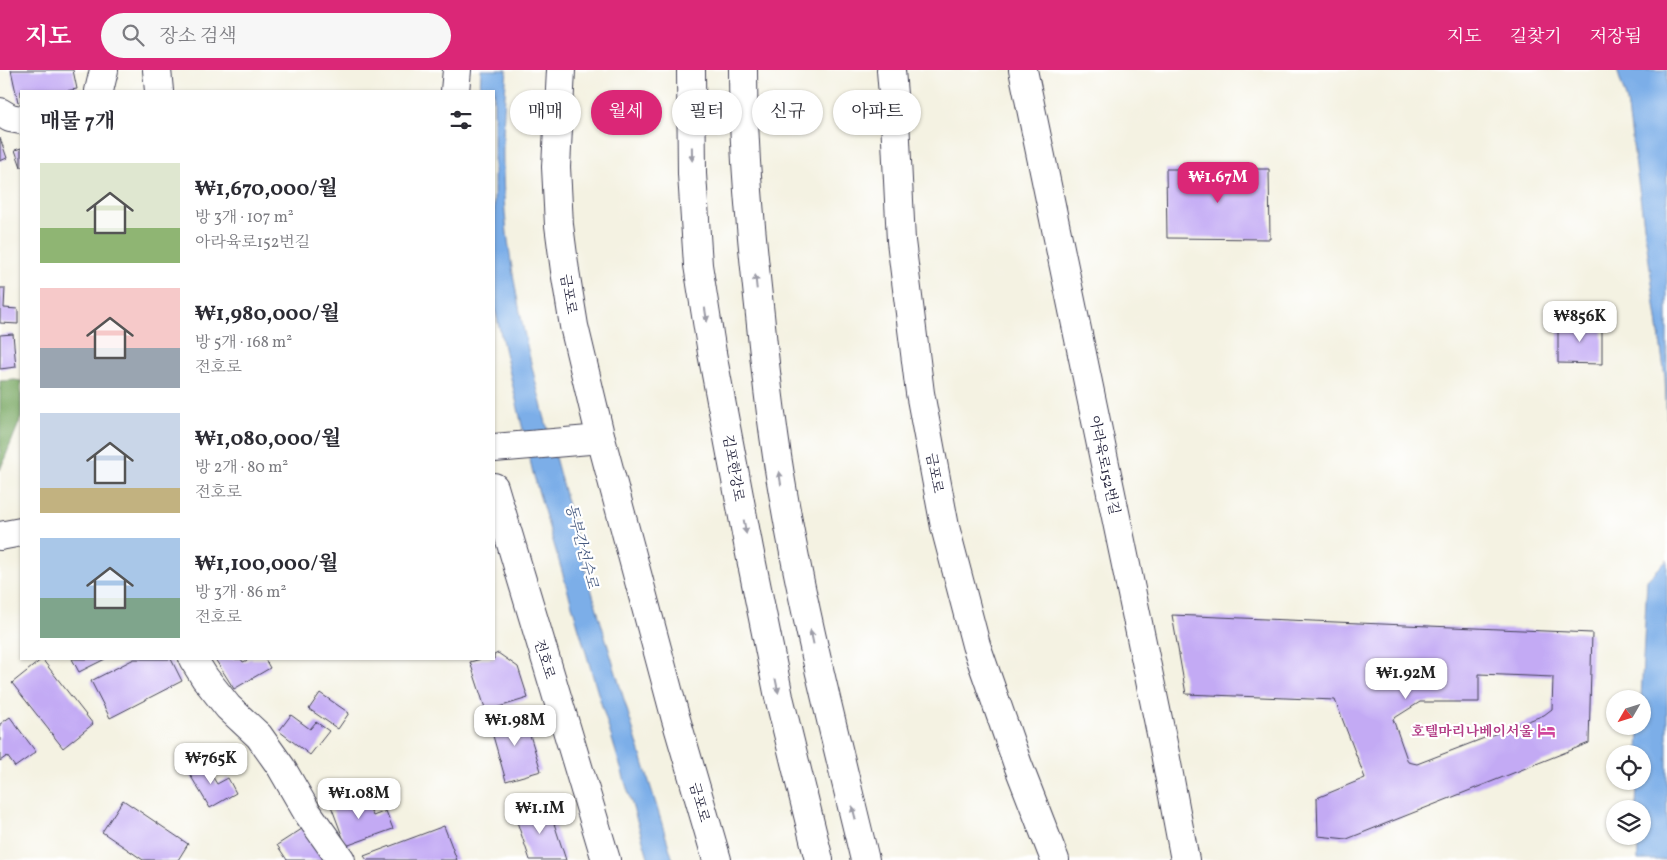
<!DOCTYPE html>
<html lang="ko">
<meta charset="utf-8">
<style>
body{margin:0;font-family:Vollkorn,"Noto Serif KR",serif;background:#f7f7f7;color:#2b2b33;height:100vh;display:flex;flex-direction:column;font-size:19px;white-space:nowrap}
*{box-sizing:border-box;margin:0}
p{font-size:16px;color:#7c7c81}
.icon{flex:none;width:28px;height:28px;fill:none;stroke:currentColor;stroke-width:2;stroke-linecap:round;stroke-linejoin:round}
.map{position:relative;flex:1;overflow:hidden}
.panel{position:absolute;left:20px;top:20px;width:475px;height:570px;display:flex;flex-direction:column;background:#fff;border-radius:0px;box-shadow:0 1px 4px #0004}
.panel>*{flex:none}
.hud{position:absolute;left:510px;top:20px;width:475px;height:45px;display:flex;gap:10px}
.needle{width:32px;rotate:231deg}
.tools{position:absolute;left:1606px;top:620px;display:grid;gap:10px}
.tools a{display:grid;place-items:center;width:45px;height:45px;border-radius:50%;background:#fff;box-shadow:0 1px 4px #0004;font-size:25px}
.price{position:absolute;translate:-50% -42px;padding:0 11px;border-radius:10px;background:#fff;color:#222;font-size:16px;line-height:32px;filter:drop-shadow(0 1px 2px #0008)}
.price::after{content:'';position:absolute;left:50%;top:30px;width:15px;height:11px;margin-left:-8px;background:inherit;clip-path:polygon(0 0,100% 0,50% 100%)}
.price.on{background:#db2777;color:#fff}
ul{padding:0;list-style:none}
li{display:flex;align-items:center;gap:15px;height:125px;padding:0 20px}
li span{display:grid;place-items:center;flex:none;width:140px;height:100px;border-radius:0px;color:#555}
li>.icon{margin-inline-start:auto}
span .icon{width:60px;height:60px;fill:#fffc;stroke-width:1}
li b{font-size:21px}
h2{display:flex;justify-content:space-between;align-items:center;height:60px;padding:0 20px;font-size:21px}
.pill{padding:0 18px;border-radius:22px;background:#fff;box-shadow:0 1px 4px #0004;font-size:18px;line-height:45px}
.pill.on{background:#db2777;color:#fff}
header{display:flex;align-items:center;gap:30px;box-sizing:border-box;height:70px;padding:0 25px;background:#db2777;color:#fff}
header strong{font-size:24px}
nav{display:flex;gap:28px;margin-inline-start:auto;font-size:18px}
.search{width:350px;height:45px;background:#f7f7f7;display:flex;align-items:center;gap:12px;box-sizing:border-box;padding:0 18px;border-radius:28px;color:#7c7c81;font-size:19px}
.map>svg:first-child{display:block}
.forest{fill:#78a762;stroke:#4d644e}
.water{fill:#7baee8;stroke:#4e6892}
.building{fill:#c3aaf4;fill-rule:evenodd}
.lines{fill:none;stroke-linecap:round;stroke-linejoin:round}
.minor-casing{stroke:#424154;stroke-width:30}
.major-casing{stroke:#424154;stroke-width:30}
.highway-casing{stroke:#424154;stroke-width:30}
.minor{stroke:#fff;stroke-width:28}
.major{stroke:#fff;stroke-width:28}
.highway{stroke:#fff;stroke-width:28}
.oneway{fill:#9c9ca7}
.labels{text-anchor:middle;stroke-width:4.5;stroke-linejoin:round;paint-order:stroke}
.street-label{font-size:14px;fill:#22223b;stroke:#fff}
.hotel-label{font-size:14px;font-weight:bold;fill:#b23c85;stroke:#fff;text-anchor:end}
.water-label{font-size:15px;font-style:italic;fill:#465a80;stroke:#fff}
</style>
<header>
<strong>지도</strong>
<div class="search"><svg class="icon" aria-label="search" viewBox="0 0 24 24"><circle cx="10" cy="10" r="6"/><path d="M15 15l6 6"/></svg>장소 검색</div>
<nav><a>지도</a><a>길찾기</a><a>저장됨</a></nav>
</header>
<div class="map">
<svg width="1667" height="790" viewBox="0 0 1667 790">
<rect width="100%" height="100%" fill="#fff"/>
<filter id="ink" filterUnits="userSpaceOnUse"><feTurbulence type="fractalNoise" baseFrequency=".02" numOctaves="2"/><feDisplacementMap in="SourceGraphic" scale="10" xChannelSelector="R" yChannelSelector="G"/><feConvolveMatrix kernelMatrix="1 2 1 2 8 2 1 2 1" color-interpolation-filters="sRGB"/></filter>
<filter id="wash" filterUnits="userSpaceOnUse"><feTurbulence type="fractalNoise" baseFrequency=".0096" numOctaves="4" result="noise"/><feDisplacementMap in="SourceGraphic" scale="20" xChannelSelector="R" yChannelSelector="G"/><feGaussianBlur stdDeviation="1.12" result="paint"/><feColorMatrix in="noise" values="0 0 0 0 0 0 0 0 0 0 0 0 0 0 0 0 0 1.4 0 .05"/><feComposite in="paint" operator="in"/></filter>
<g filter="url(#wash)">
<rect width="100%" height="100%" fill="#f4f2e2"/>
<polygon class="forest" points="15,310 21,311 21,348 0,400 0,311"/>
<g class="water">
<path d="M481,0h26c-5,54 -6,109 0,163 10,81 31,161 52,239 34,131 75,259 114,388h-24l-52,-170 -64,-217 -39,-168v-214h-14z"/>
<polygon points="1617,0 1667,0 1667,354 1665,307 1627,32"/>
<polygon points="1667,490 1667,790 1638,790 1637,766 1642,766 1642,739 1636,739 1637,711 1642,711 1642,684 1638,684 1639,656 1642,656 1642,629 1641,629 1647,510"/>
</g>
<g id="blocks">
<g class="building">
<polygon points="11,0 73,0 77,19 66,21 21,21 21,31 18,32"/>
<polygon points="0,68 7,88 0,91"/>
<polygon points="21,78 21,97 15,80"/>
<polygon points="1166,99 1269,99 1270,169 1167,168"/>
<polygon points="0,218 5,218 4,238 18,239 18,254 0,253"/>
<polygon points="1558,253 1602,253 1602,294 1558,293"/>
<polygon points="13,264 16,297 0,299 0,265"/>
<path d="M1172,545l420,18 -3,110 -242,96 -29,-3 -1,-38 48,-20 -30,-78 -149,-6zM1479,604l74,3 -1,32 -8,6 -127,49 -9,-2 -15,-43 27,-17h59z"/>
<polygon points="498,583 518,597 528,628 486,641 470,592 481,589 494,589 494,585"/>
<polygon points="42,589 93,654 63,678 12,613"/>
<polygon points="72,589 105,589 79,602"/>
<polygon points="134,589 171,589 182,611 110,648 91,611"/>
<polygon points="215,589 241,589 243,592 250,589 265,589 270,598 234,619"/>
<polygon points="320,623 349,643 338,659 309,639"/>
<polygon points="523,642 541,701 506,711 489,652"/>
<polygon points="291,645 310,659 316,652 329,661 310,685 279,661"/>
<polygon points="10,647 36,682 15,697 7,686 0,691 0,654"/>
<polygon points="203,691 217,714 228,708 236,723 210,738 187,700"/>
<polygon points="364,724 373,746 386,741 393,759 346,776 331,736"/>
<polygon points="123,730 188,774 178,790 143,790 102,762"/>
<polygon points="548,735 566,790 530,790 515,746"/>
<polygon points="444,756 457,790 367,790 364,786"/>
<polygon points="305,757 327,790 287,790 277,775"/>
</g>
</g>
</g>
<g filter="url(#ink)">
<use href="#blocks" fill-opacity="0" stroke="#424154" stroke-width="1"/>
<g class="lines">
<defs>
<g id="minor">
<polyline points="157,0 159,21"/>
<polyline points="561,0 556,97 559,155 565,201 574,256 601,369 675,646 717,790"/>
<polyline points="1023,0 1164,678 1185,790"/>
<polyline points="99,21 104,0"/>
<polyline points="455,21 457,0"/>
<polyline points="0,42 10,48 21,50"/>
<polyline points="494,378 601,369"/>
<polyline points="494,417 606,790"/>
<polyline points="0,466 21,462"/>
<polyline points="193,589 205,608 228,637 259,666 281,697 307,742 341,790"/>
</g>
<polyline id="major" points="891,0 895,50 901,171 920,323 945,457 976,575 1018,695 1055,790"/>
<g id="highway">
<polyline points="691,0 692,104 698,195 712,283 749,479 779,627 819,790"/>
<path d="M743,0c0,82 8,163 17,245 6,62 13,122 24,184 21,121 52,241 81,361"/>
</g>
</defs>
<use href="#minor" class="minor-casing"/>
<use href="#major" class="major-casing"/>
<use href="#highway" class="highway-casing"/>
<use href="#minor" class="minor"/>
<use href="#major" class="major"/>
<use href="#highway" class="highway"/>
</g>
<defs><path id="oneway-solid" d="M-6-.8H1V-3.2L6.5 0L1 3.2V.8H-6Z" transform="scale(1.25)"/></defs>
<g class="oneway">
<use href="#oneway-solid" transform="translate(692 84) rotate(89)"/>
<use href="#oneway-solid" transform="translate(756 212) rotate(-96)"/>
<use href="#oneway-solid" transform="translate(706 245) rotate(81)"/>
<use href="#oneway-solid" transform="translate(780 408) rotate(-99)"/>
<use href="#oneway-solid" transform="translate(745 457) rotate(80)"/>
<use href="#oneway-solid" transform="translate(812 567) rotate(-102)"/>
<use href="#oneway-solid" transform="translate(777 616) rotate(78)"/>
<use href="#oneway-solid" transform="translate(854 743) rotate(-104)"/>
</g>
</g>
<defs>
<symbol id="hotel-bare" viewBox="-9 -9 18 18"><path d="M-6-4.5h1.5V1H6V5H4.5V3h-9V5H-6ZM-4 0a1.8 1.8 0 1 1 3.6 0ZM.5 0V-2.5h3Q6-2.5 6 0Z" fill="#d1479c" stroke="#fff" stroke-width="2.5" paint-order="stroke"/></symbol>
</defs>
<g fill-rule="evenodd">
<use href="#hotel-bare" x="1534" y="648" width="25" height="25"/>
</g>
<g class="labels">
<g class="street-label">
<text transform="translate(569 224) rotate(80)" y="5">금포로</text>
<text transform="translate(1105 395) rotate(78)" y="5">아라육로152번길</text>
<text transform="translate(734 398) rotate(80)" y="5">김포한강로</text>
<text transform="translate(935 403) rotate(79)" y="5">금포로</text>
<text transform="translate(545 589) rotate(73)" y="5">전호로</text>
<text transform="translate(700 732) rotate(74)" y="5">금포로</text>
</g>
<g class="hotel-label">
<text x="1533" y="666">호텔마리나베이서울</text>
</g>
<g class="water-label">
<text transform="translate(582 476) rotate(75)" y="5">동부간선수로</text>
</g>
</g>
</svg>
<div class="tools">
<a><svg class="needle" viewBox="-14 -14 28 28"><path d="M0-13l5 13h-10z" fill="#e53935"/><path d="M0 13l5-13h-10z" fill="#7c7c81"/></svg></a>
<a><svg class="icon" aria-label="locate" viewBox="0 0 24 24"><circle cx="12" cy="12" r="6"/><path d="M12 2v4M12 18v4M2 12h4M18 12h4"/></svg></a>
<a><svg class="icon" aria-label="layers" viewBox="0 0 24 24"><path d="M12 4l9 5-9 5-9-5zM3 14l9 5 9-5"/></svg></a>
</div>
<b class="price on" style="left:1218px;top:134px">₩1.67M</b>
<b class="price" style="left:1580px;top:273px">₩856K</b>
<b class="price" style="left:1406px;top:630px">₩1.92M</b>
<b class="price" style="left:515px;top:677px">₩1.98M</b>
<b class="price" style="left:211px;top:715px">₩765K</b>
<b class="price" style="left:359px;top:750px">₩1.08M</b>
<b class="price" style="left:540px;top:765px">₩1.1M</b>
<div class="hud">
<a class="pill">매매</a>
<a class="pill on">월세</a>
<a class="pill">필터</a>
<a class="pill">신규</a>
<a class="pill">아파트</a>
</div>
<section class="panel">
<h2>매물 7개<svg class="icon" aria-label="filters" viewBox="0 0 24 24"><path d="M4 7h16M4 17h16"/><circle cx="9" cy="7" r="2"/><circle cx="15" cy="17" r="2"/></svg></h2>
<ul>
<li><span style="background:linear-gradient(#dfe7d0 65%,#8fb573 0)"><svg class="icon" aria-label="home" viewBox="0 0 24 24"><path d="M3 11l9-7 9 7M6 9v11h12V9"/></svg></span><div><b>₩1,670,000/월</b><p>방 3개 · 107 m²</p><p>아라육로152번길</p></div></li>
<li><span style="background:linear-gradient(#f6c9c9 60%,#9aa5b1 0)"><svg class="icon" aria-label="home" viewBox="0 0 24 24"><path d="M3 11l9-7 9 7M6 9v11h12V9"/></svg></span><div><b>₩1,980,000/월</b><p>방 5개 · 168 m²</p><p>전호로</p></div></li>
<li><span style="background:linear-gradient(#c9d6e8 75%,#c2b280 0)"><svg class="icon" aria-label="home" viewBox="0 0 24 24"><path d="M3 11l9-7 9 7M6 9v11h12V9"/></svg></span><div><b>₩1,080,000/월</b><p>방 2개 · 80 m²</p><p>전호로</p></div></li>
<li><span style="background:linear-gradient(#a9c7e8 60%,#7fa58c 0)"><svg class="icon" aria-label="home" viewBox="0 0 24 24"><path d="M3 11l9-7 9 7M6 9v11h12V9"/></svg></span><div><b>₩1,100,000/월</b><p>방 3개 · 86 m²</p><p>전호로</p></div></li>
</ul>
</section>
</div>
